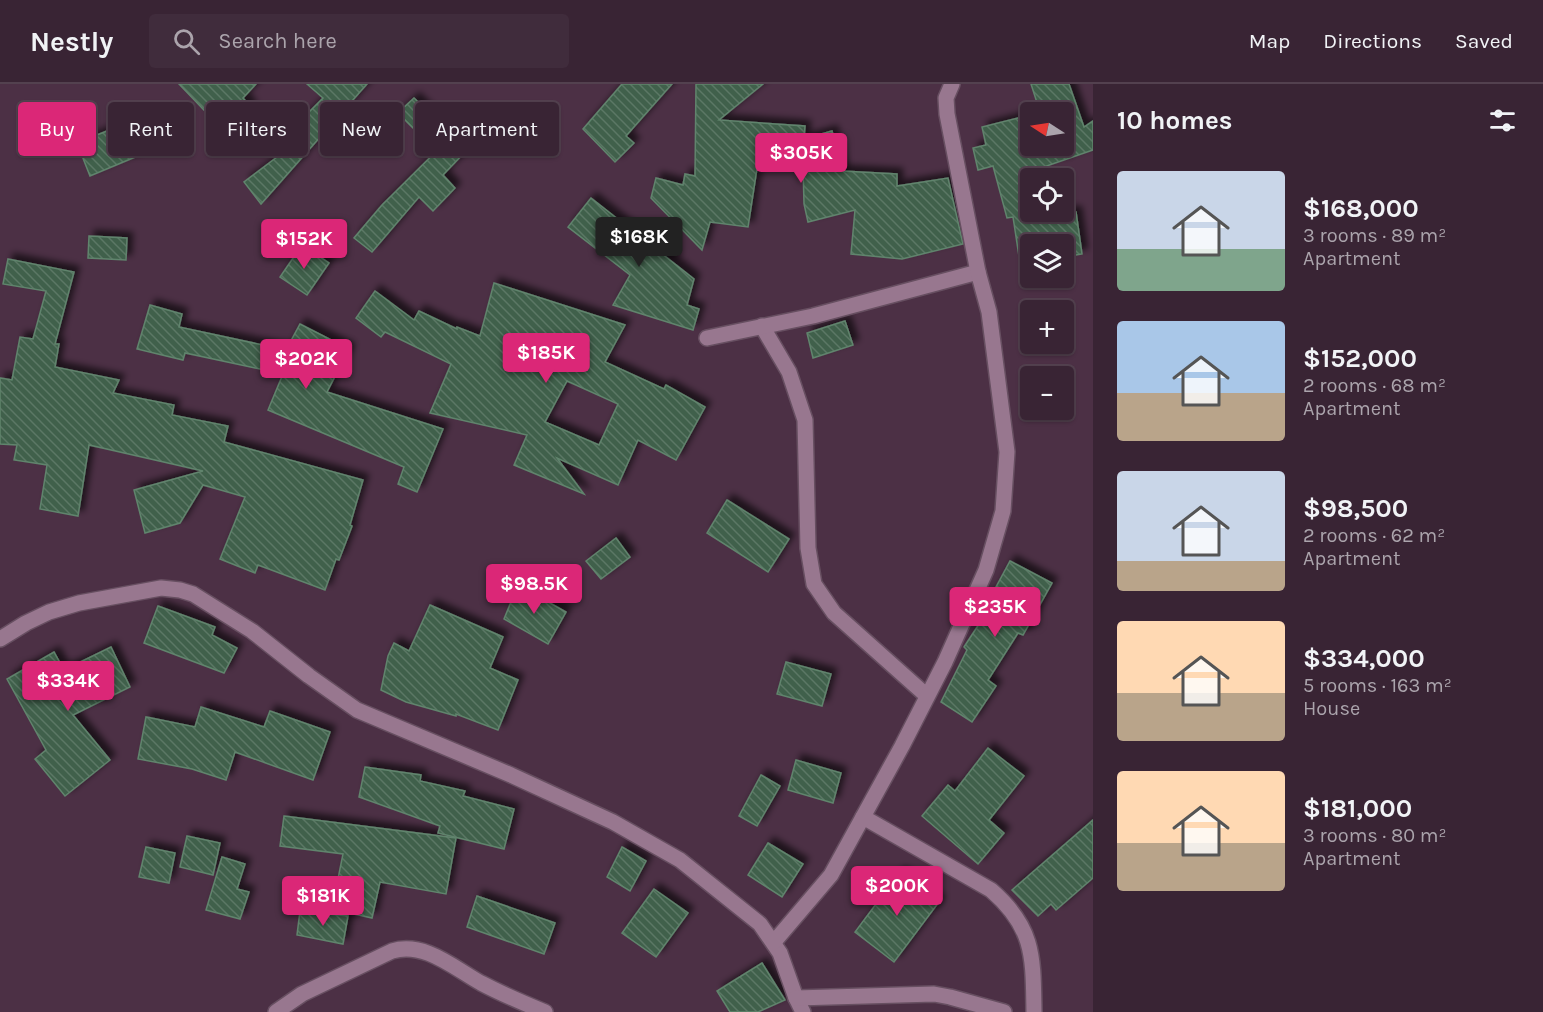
<!DOCTYPE html>
<meta charset="utf-8">
<style>
body{margin:0;font-family:Karla,sans-serif;background:#402c3c;color:#f1f3f6;height:100vh;display:flex;flex-direction:column;font-size:22px;white-space:nowrap}
*{box-sizing:border-box;margin:0}
p{font-size:20px;color:#aba4ac}
.icon{flex:none;width:33px;height:33px;fill:none;stroke:currentColor;stroke-width:2;stroke-linecap:round;stroke-linejoin:round}
.map{position:relative;flex:1;overflow:hidden}
.drawer{display:flex;flex-direction:column;background:#392434;width:450px}
.drawer>*{flex:none}
.banner{position:absolute;left:18px;top:18px;width:570px;height:54px;display:flex;gap:12px}
.needle{width:39px;rotate:282deg}
.controls{position:absolute;left:1020px;top:18px;display:grid;gap:12px}
.controls a{display:grid;place-items:center;width:54px;height:54px;border-radius:6px;background:#392434;box-shadow:0 2px 4px #0004,0 0 0 2px #53414f;font-size:30px}
.price{position:absolute;translate:-50% -51px;padding:0 14px;border-radius:6px;background:#db2777;color:#fff;font-size:20px;line-height:39px;filter:drop-shadow(0 2px 3px #0008)}
.price::after{content:'';position:absolute;left:50%;top:36px;width:18px;height:14px;margin-left:-9px;background:inherit;clip-path:polygon(0 0,100% 0,50% 100%)}
.price.active{background:#222;color:#fff}
ul{padding:0;list-style:none}
li{display:flex;align-items:center;gap:18px;height:150px;padding:0 24px}
li span{display:grid;place-items:center;flex:none;width:168px;height:120px;border-radius:6px;color:#555}
li>.icon{margin-inline-start:auto}
span .icon{width:72px;height:72px;fill:#fffc;stroke-width:1}
li b{font-size:26px}
h2{display:flex;justify-content:space-between;align-items:center;height:72px;padding:0 24px;font-size:26px}
.pill{padding:0 21px;border-radius:6px;background:#392434;box-shadow:0 2px 4px #0004,0 0 0 2px #53414f;font-size:21px;line-height:54px}
.pill.active{background:#db2777;color:#fff}
header{display:flex;align-items:center;gap:36px;box-sizing:border-box;height:84px;padding:0 30px;background:#392434;border-bottom:2px solid #53414f}
header strong{font-size:28px}
nav{display:flex;gap:33px;margin-inline-start:auto;font-size:21px}
.search{width:420px;height:54px;background:#402c3c;display:flex;align-items:center;gap:15px;box-sizing:border-box;padding:0 21px;border-radius:6px;color:#aba4ac;font-size:22px}
main{display:flex;flex:1;min-height:0}
.map>svg:first-child{display:block}
.building{fill:url(#building-back-hatch);stroke:#61846d;stroke-width:1.5;fill-rule:evenodd;filter:url(#shadow)}
.lines{fill:none;stroke-linecap:round;stroke-linejoin:round}
.minor-casing{stroke:#674f61;stroke-width:18}
.minor{stroke:#98778f;stroke-width:15}
</style>
<header>
<strong>Nestly</strong>
<div class="search"><svg class="icon" aria-label="search" viewBox="0 0 24 24"><circle cx="10" cy="10" r="6"/><path d="M15 15l6 6"/></svg>Search here</div>
<nav><a>Map</a><a>Directions</a><a>Saved</a></nav>
</header>
<main>
<div class="map">
<svg width="1093" height="928" viewBox="0 0 1093 928">
<defs>
<pattern id="building-back-hatch" width="6" height="6" patternUnits="userSpaceOnUse" patternTransform="scale(1.5)"><rect width="6" height="6" fill="#3f614b"/><path d="M-1 5l2 2M0 0l6 6M5-1l2 2" fill="none" stroke="#5b7765"/></pattern>
<filter id="shadow"><feDropShadow dx="5.5" dy="-5.5" stdDeviation="3" flood-color="#0009"/></filter>
</defs>
<rect width="100%" height="100%" fill="#4c3045"/>
<g class="building">
<polygon points="179,0 256,0 243,14 251,23 225,48"/>
<polygon points="307,0 367,0 261,120 244,98 293,61 285,52 323,14"/>
<polygon points="622,0 672,0 626,52 634,59 615,78 583,45"/>
<polygon points="696,0 763,0 719,36 805,42 804,55 832,47 842,87 897,90 897,102 948,94 963,160 902,175 851,170 855,126 808,138 804,120 803,81 758,78 748,143 710,138 702,166 651,114 656,94 683,101 685,90 695,92"/>
<polygon points="1031,0 1069,0 1084,43 1093,37 1093,66 1035,86 1037,94 1030,94 1030,128 1076,128 1082,170 1064,173 1064,160 1030,160 1030,178 1020,179 1013,133 1007,134 993,82 978,86 973,64 986,61 982,43 1030,31 1030,62 1064,62 1064,28 1040,28"/>
<polygon points="414,14 438,37 422,53 398,29"/>
<polygon points="474,30 488,44 443,91 455,104 433,127 419,113 372,168 354,154 382,121"/>
<polygon points="137,35 152,66 90,92 77,59"/>
<polygon points="591,114 694,195 687,221 699,225 693,246 613,221 630,191 568,143"/>
<polygon points="89,152 127,154 126,176 88,174"/>
<polygon points="302,161 329,179 307,211 280,193"/>
<polygon points="8,175 74,188 55,260 59,260 55,283 119,296 113,309 174,321 172,331 228,342 224,358 363,396 350,441 352,442 339,476 336,475 325,506 258,481 255,489 220,475 245,413 203,401 180,439 145,449 134,406 203,387 89,361 78,432 40,425 47,381 14,376 17,361 0,360 0,294 12,296 20,253 33,255 46,207 3,200"/>
<path d="M494,199l131,42 -20,37 59,27 2,-4 39,22 -29,53 -38,-20 -20,45 -61,-27 27,36 -70,-29 13,-30 -97,-22 21,-49 -66,-32 -4,5 -25,-19 19,-27 39,29 5,-9 38,18v-2l23,9zM567,297l51,23 -19,41 -54,-23z"/>
<polygon points="150,221 182,230 179,243 286,266 300,240 349,265 327,308 443,345 417,408 398,400 404,383 268,326 283,290 185,269 183,276 137,265"/>
<polygon points="845,237 853,261 813,274 807,249"/>
<polygon points="727,416 789,455 768,488 707,449"/>
<polygon points="616,454 630,473 601,495 586,477"/>
<polygon points="1010,477 1052,499 1023,551 1018,549 988,596 996,602 972,638 941,618 967,566 964,563 985,531 982,529"/>
<polygon points="518,501 566,528 548,560 504,535"/>
<polygon points="430,521 503,553 490,584 518,596 498,646 456,630 456,632 406,618 381,606 388,572 394,559 409,567"/>
<polygon points="158,522 215,543 212,551 237,564 224,589 144,559"/>
<polygon points="111,563 130,603 73,631 110,676 65,712 35,675 46,666 7,595 54,568 64,586"/>
<polygon points="786,578 831,590 822,622 777,610"/>
<polygon points="201,623 264,643 270,627 330,648 313,696 235,668 226,696 192,685 138,675 146,633 195,643"/>
<polygon points="988,664 1024,692 989,736 1004,749 978,780 922,732 948,701 955,707"/>
<polygon points="796,676 841,689 833,719 788,706"/>
<polygon points="365,683 421,691 420,697 465,707 463,712 514,725 504,765 438,749 440,742 359,713"/>
<polygon points="761,691 780,702 757,742 739,732"/>
<polygon points="284,732 456,754 446,810 380,798 372,834 332,825 343,770 280,762"/>
<polygon points="1093,736 1093,794 1056,826 1051,820 1038,832 1012,806"/>
<polygon points="187,752 220,759 213,791 180,783"/>
<polygon points="768,759 803,780 782,813 748,791"/>
<polygon points="146,763 175,769 169,799 139,793"/>
<polygon points="622,763 646,777 630,807 607,793"/>
<polygon points="222,773 245,780 237,805 249,808 240,835 206,826"/>
<polygon points="900,788 939,818 894,878 855,848"/>
<polygon points="654,805 688,829 656,873 622,849"/>
<polygon points="477,812 555,839 544,870 467,843"/>
<polygon points="300,827 348,832 343,860 297,851"/>
<polygon points="762,879 785,916 758,928 730,928 717,907"/>
</g>
<g class="lines">
<defs>
<g id="minor">
<polyline points="762,242 789,288 805,336 808,464 814,500 834,529 927,612"/>
<polyline points="707,254 813,232 978,188"/>
<polyline points="0,555 26,539 49,528 79,519 161,504 180,506 193,510 252,547 309,592 357,626 511,691 613,738 680,776 760,840 780,869 796,914 803,928"/>
<path d="M863,733l128,73c44,38 42,68 43,122"/>
<polyline points="774,858 831,791 902,662 945,578 986,486 1003,427 1007,368 989,228 978,188 947,30 946,14 952,0"/>
<polyline points="796,914 934,910 950,913 1004,928"/>
<path d="M276,928l26,-18 90,-43c32,-10 62,17 89,32 21,11 42,20 64,29"/>
</g>
</defs>
<use href="#minor" class="minor-casing"/>
<use href="#minor" class="minor"/>
</g>
</svg>
<div class="controls">
<a><svg class="needle" viewBox="-14 -14 28 28"><path d="M0-13l5 13h-10z" fill="#e53935"/><path d="M0 13l5-13h-10z" fill="#aba4ac"/></svg></a>
<a><svg class="icon" aria-label="locate" viewBox="0 0 24 24"><circle cx="12" cy="12" r="6"/><path d="M12 2v4M12 18v4M2 12h4M18 12h4"/></svg></a>
<a><svg class="icon" aria-label="layers" viewBox="0 0 24 24"><path d="M12 4l9 5-9 5-9-5zM3 14l9 5 9-5"/></svg></a>
<a>+</a>
<a>−</a>
</div>
<b class="price" style="left:801px;top:100px">$305K</b>
<b class="price active" style="left:639px;top:184px">$168K</b>
<b class="price" style="left:304px;top:186px">$152K</b>
<b class="price" style="left:546px;top:300px">$185K</b>
<b class="price" style="left:306px;top:306px">$202K</b>
<b class="price" style="left:534px;top:531px">$98.5K</b>
<b class="price" style="left:995px;top:554px">$235K</b>
<b class="price" style="left:68px;top:628px">$334K</b>
<b class="price" style="left:897px;top:833px">$200K</b>
<b class="price" style="left:323px;top:843px">$181K</b>
<div class="banner">
<a class="pill active">Buy</a>
<a class="pill">Rent</a>
<a class="pill">Filters</a>
<a class="pill">New</a>
<a class="pill">Apartment</a>
</div>
</div>
<section class="drawer">
<h2>10 homes<svg class="icon" aria-label="filters" viewBox="0 0 24 24"><path d="M4 7h16M4 17h16"/><circle cx="9" cy="7" r="2"/><circle cx="15" cy="17" r="2"/></svg></h2>
<ul>
<li><span style="background:linear-gradient(#c9d6e8 65%,#7fa58c 0)"><svg class="icon" aria-label="home" viewBox="0 0 24 24"><path d="M3 11l9-7 9 7M6 9v11h12V9"/></svg></span><div><b>$168,000</b><p>3 rooms · 89 m²</p><p>Apartment</p></div></li>
<li><span style="background:linear-gradient(#a9c7e8 60%,#b9a48a 0)"><svg class="icon" aria-label="home" viewBox="0 0 24 24"><path d="M3 11l9-7 9 7M6 9v11h12V9"/></svg></span><div><b>$152,000</b><p>2 rooms · 68 m²</p><p>Apartment</p></div></li>
<li><span style="background:linear-gradient(#c9d6e8 75%,#b9a48a 0)"><svg class="icon" aria-label="home" viewBox="0 0 24 24"><path d="M3 11l9-7 9 7M6 9v11h12V9"/></svg></span><div><b>$98,500</b><p>2 rooms · 62 m²</p><p>Apartment</p></div></li>
<li><span style="background:linear-gradient(#ffd9b3 60%,#b9a48a 0)"><svg class="icon" aria-label="home" viewBox="0 0 24 24"><path d="M3 11l9-7 9 7M6 9v11h12V9"/></svg></span><div><b>$334,000</b><p>5 rooms · 163 m²</p><p>House</p></div></li>
<li><span style="background:linear-gradient(#ffd9b3 60%,#b9a48a 0)"><svg class="icon" aria-label="home" viewBox="0 0 24 24"><path d="M3 11l9-7 9 7M6 9v11h12V9"/></svg></span><div><b>$181,000</b><p>3 rooms · 80 m²</p><p>Apartment</p></div></li>
</ul>
</section>
</main>
